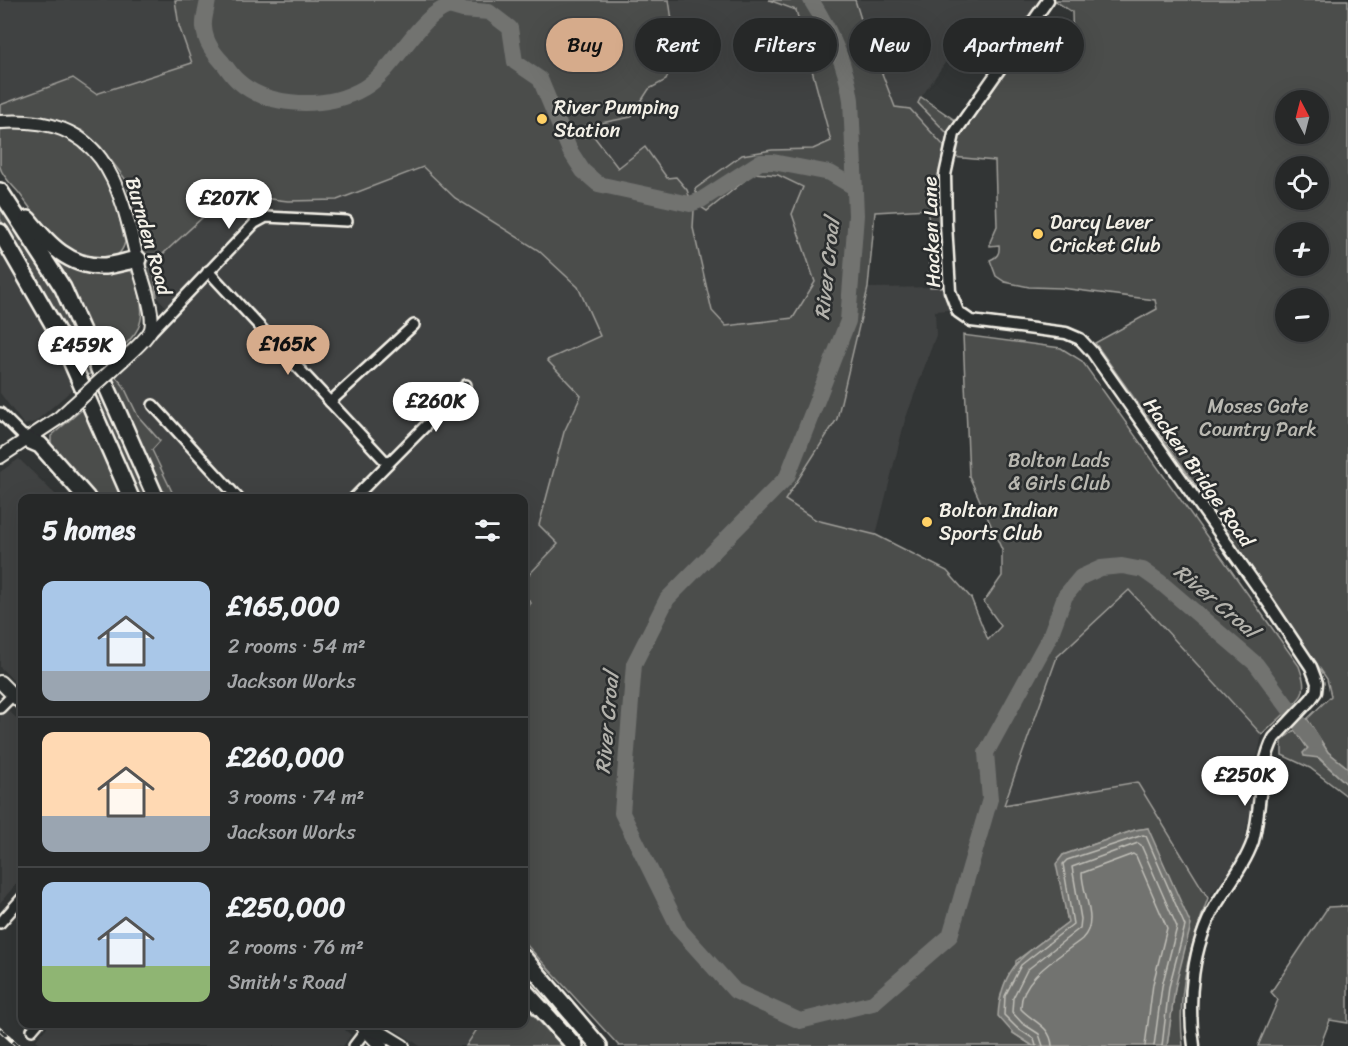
<!DOCTYPE html>
<meta charset="utf-8">
<style>
body{margin:0;font-family:Sriracha,sans-serif;background:#323434;color:#f1f3f6;height:100vh;display:flex;flex-direction:column;font-size:22px;white-space:nowrap}
*{box-sizing:border-box;margin:0}
p{font-size:20px;color:#a4a6a8}
.icon{flex:none;width:33px;height:33px;fill:none;stroke:currentColor;stroke-width:2;stroke-linecap:round;stroke-linejoin:round}
.map{position:relative;flex:1;overflow:hidden}
.side{position:absolute;left:18px;top:494px;width:510px;height:534px;display:flex;flex-direction:column;background:#262828;border-radius:12px;box-shadow:0 6px 24px #0002,0 0 0 2px #424445}
.side>*{flex:none}
.guide{position:absolute;left:546px;top:18px;width:570px;height:54px;display:flex;gap:12px}
.needle{width:39px;rotate:353deg}
.tools{position:absolute;left:1275px;top:90px;display:grid;gap:12px}
.tools a{display:grid;place-items:center;width:54px;height:54px;border-radius:50%;background:#262828;box-shadow:0 6px 24px #0002,0 0 0 2px #424445;font-size:30px}
.price{position:absolute;translate:-50% -51px;padding:0 14px;border-radius:21px;background:#fff;color:#222;font-size:20px;line-height:39px;filter:drop-shadow(0 2px 3px #0008)}
.price::after{content:'';position:absolute;left:50%;top:36px;width:18px;height:14px;margin-left:-9px;background:inherit;clip-path:polygon(0 0,100% 0,50% 100%)}
.price.selected{background:#d6ab8b;color:#111}
ul{padding:0;list-style:none}
li{display:flex;align-items:center;gap:18px;height:150px;padding:0 24px}
li+li{border-top:2px solid #424445}
li span{display:grid;place-items:center;flex:none;width:168px;height:120px;border-radius:12px;color:#555}
li>.icon{margin-inline-start:auto}
span .icon{width:72px;height:72px;fill:#fffc;stroke-width:1}
li b{font-size:26px}
h2{display:flex;justify-content:space-between;align-items:center;height:72px;padding:0 24px;font-size:26px}
.tag{padding:0 21px;border-radius:27px;background:#262828;box-shadow:0 6px 24px #0002,0 0 0 2px #424445;font-size:21px;line-height:54px}
.tag.selected{background:#d6ab8b;color:#111}
.map>svg:first-child{display:block}
.built{fill:#404242}
.green{fill:#4b4d4c;stroke:#a09f9a;stroke-width:1.5;fill-rule:evenodd}
.water{fill:#727370;stroke:#a6a5a0;stroke-width:1.5}
.lines{fill:none;stroke-linecap:round;stroke-linejoin:round}
.shore{stroke:#c0bfb8;stroke-width:1.5}
.river{stroke:#727370;stroke-width:16}
.minor-casing{stroke:#f4f1e8;stroke-width:14}
.tertiary-casing{stroke:#f4f1e8;stroke-width:15}
.secondary-casing{stroke:#f4f1e8;stroke-width:16}
.trunk-casing{stroke:#f4f1e8;stroke-width:20}
.minor{stroke:#2a2d2e;stroke-width:9}
.tertiary{stroke:#2a2d2e;stroke-width:10}
.secondary{stroke:#2a2d2e;stroke-width:12}
.trunk{stroke:#2a2d2e;stroke-width:15}
.rail-casing{stroke:#f4f1e8;stroke-width:5}
.rail{stroke:#2a2d2e;stroke-width:3;stroke-dasharray:9;stroke-linecap:butt}
.secondary-bridge-casing{stroke:#f4f1e8;stroke-width:16;stroke-linecap:butt}
.secondary-bridge{stroke:#2a2d2e;stroke-width:12}
.poi-dot{fill:#ffd166;stroke:#2a2d2e;stroke-width:2}
.labels{text-anchor:middle;stroke-width:5;stroke-linejoin:round;paint-order:stroke}
.poi-label{font-size:20px;fill:#f4f1e8;stroke:#2a2d2e;text-anchor:start}
.street-label{font-size:20px;fill:#f4f1e8;stroke:#2a2d2e}
.park-label{font-size:20px;fill:#b9b8b1;stroke:#2a2d2e}
.water-label{font-size:21px;font-style:italic;fill:#b3b2ac;stroke:#2a2d2e}
</style>
<div class="map">
<svg width="1348" height="1046" viewBox="0 0 1348 1046">
<rect width="100%" height="100%" fill="#323535"/>
<filter id="ink" filterUnits="userSpaceOnUse"><feTurbulence type="fractalNoise" baseFrequency=".0167" numOctaves="2"/><feDisplacementMap in="SourceGraphic" scale="12" xChannelSelector="R" yChannelSelector="G"/><feConvolveMatrix kernelMatrix="1 2 1 2 8 2 1 2 1" color-interpolation-filters="sRGB"/></filter>
<g filter="url(#ink)">
<g class="built">
<polygon points="0,0 175,0 179,26 193,63 96,94 73,78 0,105"/>
<polygon points="669,0 769,0 796,10 831,141 813,149 772,150 707,210 754,173 778,175 803,188 806,252 815,282 793,318 726,327 712,311 693,228 694,210 667,178 618,168 586,125 631,117 649,89 666,79 681,43 673,27"/>
<polygon points="855,0 1041,0 995,65 949,57 918,102 947,133 944,146 910,109 895,107 873,50 870,48"/>
<polygon points="423,167 455,198 538,250 578,287 600,336 582,395 564,432 558,544 524,580 524,498 175,498 152,449 160,441 138,416 123,385 115,376 176,317 157,297 153,263 214,207 229,200 245,196 288,201 337,200"/>
<polygon points="0,253 7,255 41,320 73,389 35,422 24,425 0,393"/>
<polygon points="945,287 949,310 935,311 936,335 905,420 876,535 816,520 785,500 837,419 868,288"/>
<polygon points="19,459 59,498 22,498 22,689 0,667 0,472"/>
<polygon points="1129,590 1262,735 1257,758 1253,797 1241,858 1208,898 1136,782 1004,805 1038,704 1057,657 1072,640"/>
<polygon points="0,702 22,724 22,877 0,903"/>
<polygon points="50,1023 337,1023 351,1035 343,1046 44,1046 36,1040"/>
<polygon points="385,1023 481,1023 466,1046 420,1046"/>
</g>
<g class="green">
<path d="M175,0h494l4,27 8,16 -15,37 -17,9 -18,28 -45,9 32,42 27,-21 22,31 9,-1 11,13 7,20 -1,18 19,83 14,15 67,-8 22,-36 -23,-68 11,-27 -25,-12 -24,-2 -47,38 -6,-4 -6,-18 47,-34 30,-5 41,-1 18,-8 -35,-131 -27,-10h86l15,48 3,2 22,57 15,2 34,37 -5,62 6,79h-15l-2,-78 -53,3 -7,76 -31,131 -52,81 31,20 60,15 71,36 24,27 17,42 13,-14 -17,-24 18,-26v-26l-33,-74 -6,-141 98,13 21,13 217,305c3,9 7,19 3,28 -4,9 -31,32 -40,41l-133,-145 -72,67 -53,148 133,-23 71,116c-18,50 -32,94 -25,148h-16l8,-58 -27,-160 -13,2 -72,25 -6,9 11,58 -52,39 -3,72 20,13h-414l-95,-104v-330l7,-9 -7,-7v-16l34,-36 -19,-19 25,-93 17,-36 -34,-36 53,-24 -22,-49 -40,-37 -83,-52 -32,-31 -86,33 -49,1 -43,-5 -16,4 -15,7 -61,56 4,34 -11,-28 -20,-89 -25,-33 -18,-16 -20,-8 -28,-6 -35,-2v-10l73,-27 23,16 96,-31 -13,-37z"/>
<path d="M1057,0h291v768l-20,-16 -21,-33 24,-23 -4,-17 -139,-205 -93,-131 62,-34 -2,-9 -94,-12 -32,-1 -24,-5 -9,-6 -6,-16c7,-3 10,-6 9,-15l-9,1v-4l7,-16 -2,-65 -42,-4 7,-21 66,-92 15,8 32,-5 -1,-35 -17,-11zM1286,100h32v34h-32zM1286,166h32v34h-32zM1286,232h32v34h-32zM1286,298h32v34h-32z"/>
<polygon points="921,97 956,121 947,133 918,103"/>
<path d="M22,126c9,2 19,2 27,5 26,7 51,28 61,53 7,18 10,39 15,58 -3,12 -10,17 -23,17 -41,0 -61,-37 -83,-66 -6,-7 -17,-17 -19,-26 0,-11 0,-25 0,-37z"/>
<polygon points="0,200 57,289 94,369 87,377 64,326 35,274 0,219"/>
<path d="M44,247l86,23c6,6 7,13 9,22 10,39 -8,46 -34,71l-18,-42z"/>
<polygon points="115,376 123,385 138,416 160,441 152,450 175,498 163,498 112,380"/>
<polygon points="102,387 151,498 138,498 94,395"/>
<polygon points="85,407 123,498 96,498 51,448 51,436"/>
<polygon points="1295,730 1308,749 1348,785 1348,797 1310,768 1282,755 1282,740"/>
<polygon points="1348,906 1348,1023 1330,1020 1320,1046 1258,1046 1278,1000 1271,992 1328,907"/>
<polygon points="524,966 582,1036 584,1042 575,1039 524,984"/>
<polygon points="524,1005 562,1046 466,1046 481,1023 524,1023"/>
</g>
<g class="water">
<polygon points="1307,719 1328,752 1348,768 1348,785 1319,758 1304,756 1303,753 1308,748 1295,730"/>
<path d="M1148,828l43,97 -16,63 -8,58h-134l-20,-13 -15,-17c3,-54 32,-64 70,-94l-12,-58 7,-9 72,-25z"/>
</g>
<g class="lines">
<g class="shore">
<polyline points="1036,1046 1034,1039 1017,1028 1004,1015 1005,996 1021,965 1073,924 1063,864 1067,860 1143,835 1146,836 1185,926 1169,987 1162,1046"/>
<polyline points="1043,1046 1039,1034 1022,1023 1012,1012 1013,998 1027,970 1080,928 1081,919 1072,867 1138,843 1141,845 1177,927 1162,986 1154,1046"/>
<path d="M1052,1046c-1,-20 -19,-24 -31,-37 -2,-31 40,-53 61,-70 18,-18 0,-44 0,-66l51,-19 3,2 31,72 -14,56 -8,62"/>
</g>
<g class="river">
<path d="M208,0c-1,8 -5,19 -4,27 1,15 9,25 19,36 5,6 9,13 15,18 31,28 91,28 126,7 33,-20 52,-70 85,-82l14,4 26,2 21,16 5,34 25,17 30,72 13,20 15,13 92,20 11,-4 59,-38h13l57,11 24,14"/>
<path d="M811,0c19,30 35,65 40,100l5,115 -8,106 -61,156 -120,122 -33,65 -12,149 58,117 55,61 65,30 73,-18 77,-67 40,-137 -4,-46 64,-117 15,-40 16,-19 20,-9 21,-2 21,4 17,12 96,82 57,77"/>
</g>
<defs>
<g id="minor">
<polyline points="208,271 387,463"/>
<polyline points="151,332 255,223 266,217 347,221"/>
<polyline points="330,402 414,325"/>
<polyline points="153,405 238,498"/>
<polyline points="0,413 26,439"/>
<polyline points="354,498 466,385"/>
<polyline points="0,708 13,695"/>
<polyline points="0,923 22,898"/>
<polyline points="32,1030 38,1023"/>
<polyline points="354,1046 367,1029"/>
</g>
<path id="tertiary" d="M1048,0l-94,134 -9,41 1,49 4,67 8,21 13,9 95,12 14,6 12,13 171,243 48,72 6,16 -1,9 -5,7 -37,39c-15,27 -13,72 -21,103 -8,23 -24,43 -37,64 -24,41 -29,95 -22,141"/>
<g id="secondary">
<path d="M0,122c105,-7 119,59 139,145 4,16 16,47 12,62 -3,10 -30,32 -38,40"/>
<polyline points="0,457 59,418 71,407"/>
<polyline points="0,682 22,704"/>
<polyline points="359,1023 381,1046"/>
<polyline points="367,1029 385,1035 403,1046"/>
</g>
<g id="trunk">
<polyline points="0,191 63,288 156,498"/>
<path d="M28,219c20,25 42,49 77,47 11,-1 22,-5 33,-7"/>
<polyline points="0,232 62,340 131,498"/>
<polyline points="26,439 40,445 87,498"/>
<polyline points="524,958 599,1046"/>
<polyline points="524,990 575,1046"/>
</g>
</defs>
<use href="#minor" class="minor-casing"/>
<use href="#tertiary" class="tertiary-casing"/>
<use href="#secondary" class="secondary-casing"/>
<use href="#trunk" class="trunk-casing"/>
<use href="#minor" class="minor"/>
<use href="#tertiary" class="tertiary"/>
<use href="#secondary" class="secondary"/>
<use href="#trunk" class="trunk"/>
<defs>
<polyline id="rail" points="0,1029 18,1046"/>
</defs>
<use href="#rail" class="rail-casing"/>
<use href="#rail" class="rail"/>
<defs>
<polyline id="secondary-bridge" points="71,407 113,369"/>
</defs>
<use href="#secondary-bridge" class="secondary-bridge-casing"/>
<use href="#secondary-bridge" class="secondary-bridge"/>
</g>
</g>
<g class="poi-dot">
<circle cx="542" cy="119" r="6"/>
<circle cx="1038" cy="234" r="6"/>
<circle cx="927" cy="522" r="6"/>
</g>
<g class="labels">
<g class="poi-label">
<text x="554" y="114">River Pumping<tspan x="554" dy="23">Station</tspan></text>
<text x="1050" y="229">Darcy Lever<tspan x="1050" dy="23">Cricket Club</tspan></text>
<text x="939" y="517">Bolton Indian<tspan x="939" dy="23">Sports Club</tspan></text>
</g>
<g class="street-label">
<text transform="translate(931 232) rotate(-92)" y="7">Hacken Lane</text>
<text transform="translate(149 236) rotate(74)" y="7">Burnden Road</text>
<text transform="translate(1199 472) rotate(55)" y="7">Hacken Bridge Road</text>
</g>
<g class="park-label">
<text x="1258" y="413">Moses Gate<tspan x="1258" dy="23">Country Park</tspan></text>
<text x="1059" y="467">Bolton Lads<tspan x="1059" dy="23">&amp; Girls Club</tspan></text>
</g>
<g class="water-label">
<text transform="translate(827 269) rotate(-84)" y="7">River Croal</text>
<text transform="translate(1216 601) rotate(40)" y="7">River Croal</text>
<text transform="translate(607 723) rotate(-85)" y="7">River Croal</text>
</g>
</g>
</svg>
<div class="tools">
<a><svg class="needle" viewBox="-14 -14 28 28"><path d="M0-13l5 13h-10z" fill="#e53935"/><path d="M0 13l5-13h-10z" fill="#a4a6a8"/></svg></a>
<a><svg class="icon" aria-label="locate" viewBox="0 0 24 24"><circle cx="12" cy="12" r="6"/><path d="M12 2v4M12 18v4M2 12h4M18 12h4"/></svg></a>
<a>+</a>
<a>−</a>
</div>
<b class="price" style="left:229px;top:230px">£207K</b>
<b class="price selected" style="left:288px;top:376px">£165K</b>
<b class="price" style="left:82px;top:377px">£459K</b>
<b class="price" style="left:436px;top:433px">£260K</b>
<b class="price" style="left:1245px;top:807px">£250K</b>
<div class="guide">
<a class="tag selected">Buy</a>
<a class="tag">Rent</a>
<a class="tag">Filters</a>
<a class="tag">New</a>
<a class="tag">Apartment</a>
</div>
<section class="side">
<h2>5 homes<svg class="icon" aria-label="filters" viewBox="0 0 24 24"><path d="M4 7h16M4 17h16"/><circle cx="9" cy="7" r="2"/><circle cx="15" cy="17" r="2"/></svg></h2>
<ul>
<li><span style="background:linear-gradient(#a9c7e8 75%,#9aa5b1 0)"><svg class="icon" aria-label="home" viewBox="0 0 24 24"><path d="M3 11l9-7 9 7M6 9v11h12V9"/></svg></span><div><b>£165,000</b><p>2 rooms · 54 m²</p><p>Jackson Works</p></div></li>
<li><span style="background:linear-gradient(#ffd9b3 70%,#9aa5b1 0)"><svg class="icon" aria-label="home" viewBox="0 0 24 24"><path d="M3 11l9-7 9 7M6 9v11h12V9"/></svg></span><div><b>£260,000</b><p>3 rooms · 74 m²</p><p>Jackson Works</p></div></li>
<li><span style="background:linear-gradient(#a9c7e8 70%,#8fb573 0)"><svg class="icon" aria-label="home" viewBox="0 0 24 24"><path d="M3 11l9-7 9 7M6 9v11h12V9"/></svg></span><div><b>£250,000</b><p>2 rooms · 76 m²</p><p>Smith's Road</p></div></li>
</ul>
</section>
</div>
